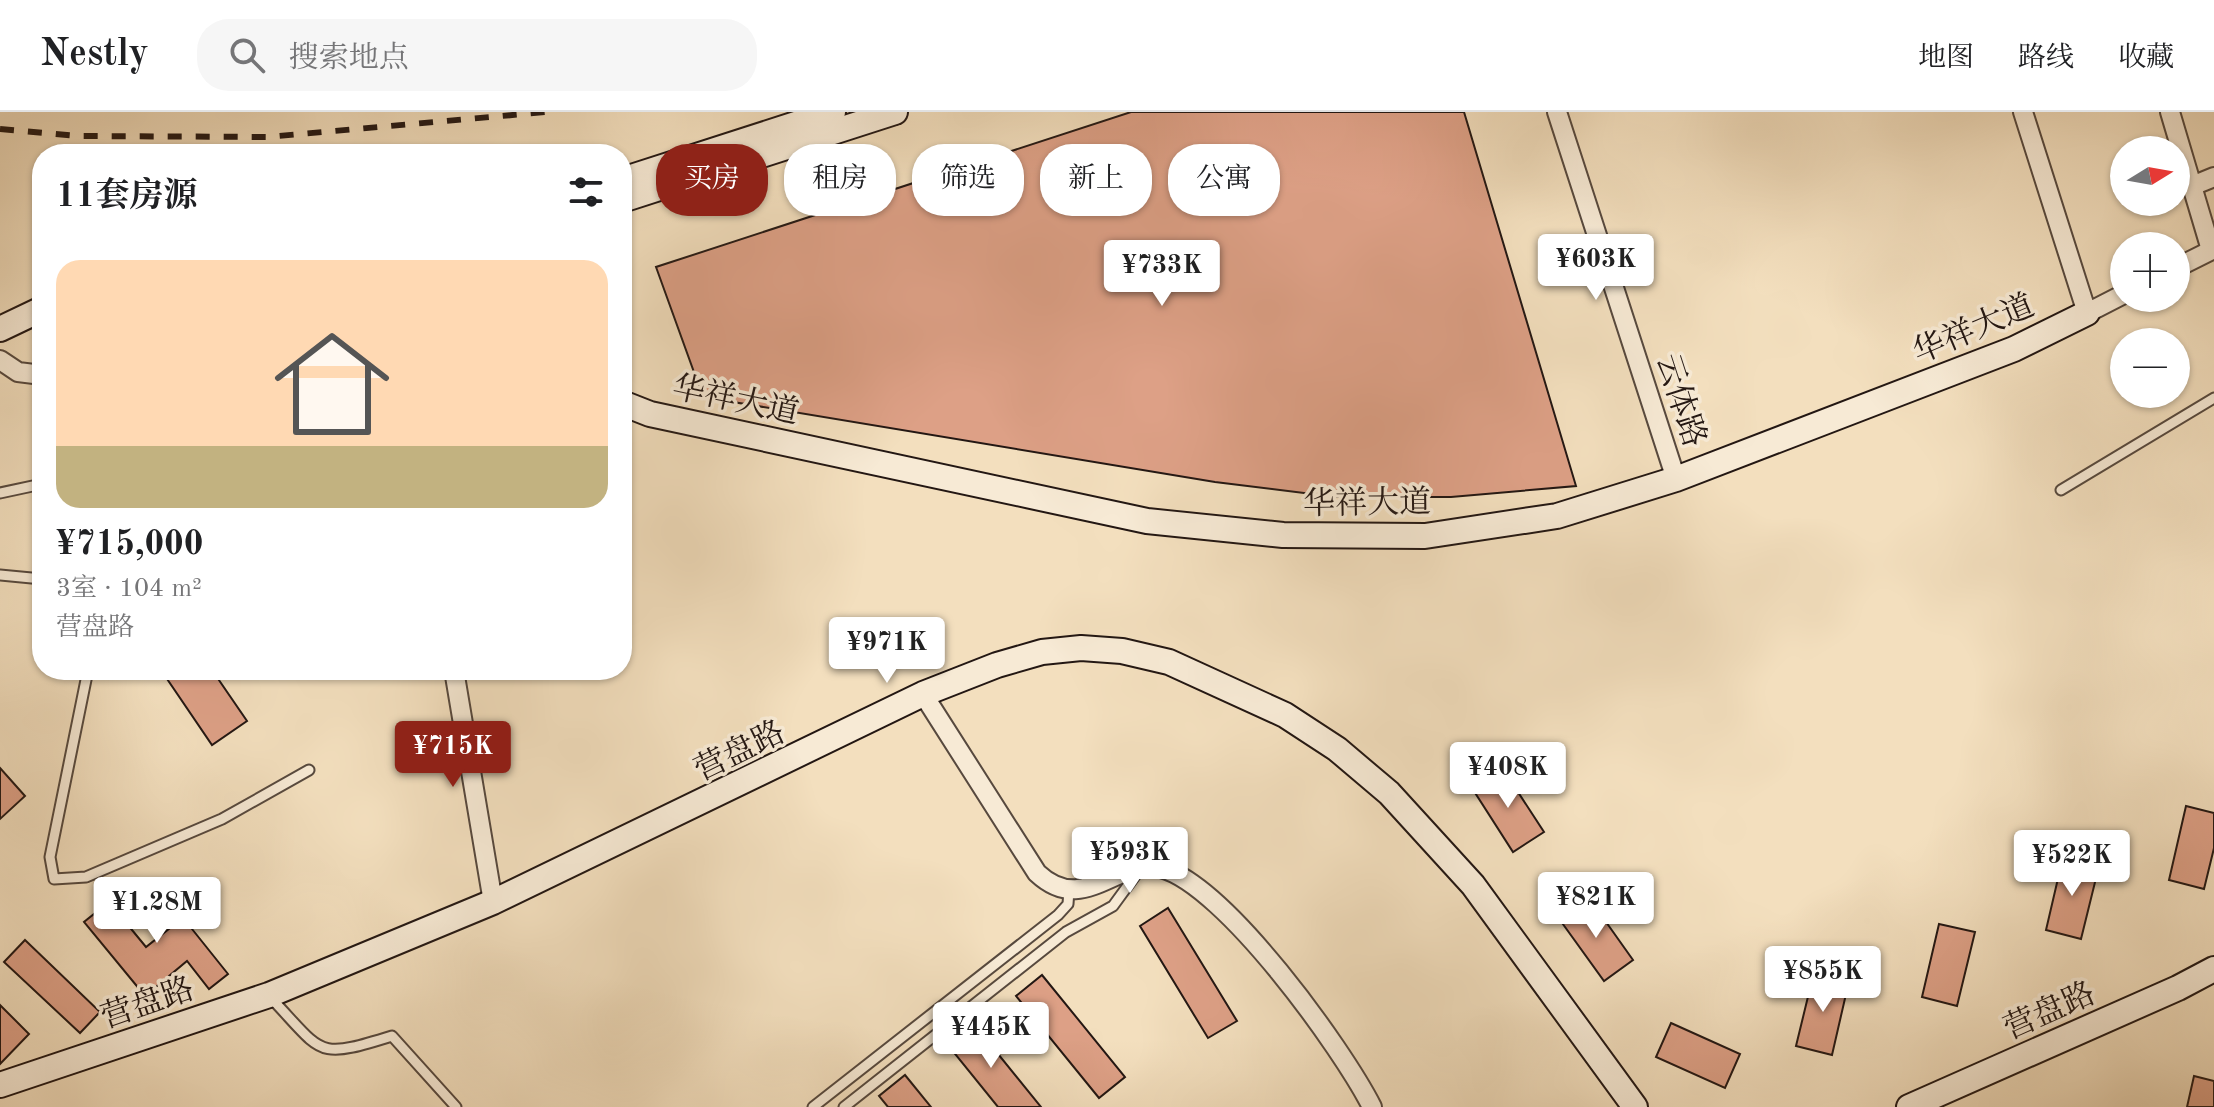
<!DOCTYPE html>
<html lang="zh">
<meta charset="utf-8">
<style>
body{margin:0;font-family:"Old Standard TT","Noto Serif SC",serif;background:#f6f6f6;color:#202124;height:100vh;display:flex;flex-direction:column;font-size:30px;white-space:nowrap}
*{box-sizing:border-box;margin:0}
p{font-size:26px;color:#757577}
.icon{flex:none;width:44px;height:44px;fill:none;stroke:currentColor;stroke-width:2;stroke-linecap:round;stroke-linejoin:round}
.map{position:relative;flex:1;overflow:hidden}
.details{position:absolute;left:32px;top:32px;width:600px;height:536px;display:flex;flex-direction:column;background:#fff;border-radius:32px;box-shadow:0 2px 6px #0004}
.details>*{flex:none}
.hud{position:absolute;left:656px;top:32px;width:760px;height:72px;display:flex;gap:16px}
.needle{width:52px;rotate:79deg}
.buttons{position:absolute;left:2110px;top:24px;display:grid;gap:16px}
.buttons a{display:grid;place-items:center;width:80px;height:80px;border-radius:50%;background:#fff;box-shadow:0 2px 6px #0004;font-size:40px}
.price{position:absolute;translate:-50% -68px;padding:0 18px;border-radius:8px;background:#fff;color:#222;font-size:26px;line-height:52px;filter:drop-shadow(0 2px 4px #0008)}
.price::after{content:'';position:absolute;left:50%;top:48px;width:24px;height:18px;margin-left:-12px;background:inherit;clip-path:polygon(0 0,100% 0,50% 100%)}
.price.active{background:#8f2418;color:#fff}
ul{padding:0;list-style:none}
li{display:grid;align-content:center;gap:16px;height:424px;padding:0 24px}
li span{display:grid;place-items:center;height:248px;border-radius:24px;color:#555}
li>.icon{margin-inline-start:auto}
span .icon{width:144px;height:144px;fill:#fffc;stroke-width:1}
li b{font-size:34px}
h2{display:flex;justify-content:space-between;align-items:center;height:96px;padding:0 24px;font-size:34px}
.pill{padding:0 28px;border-radius:32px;background:#fff;box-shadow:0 2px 6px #0004;font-size:28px;line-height:72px}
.pill.active{background:#8f2418;color:#fff}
header{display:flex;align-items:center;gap:48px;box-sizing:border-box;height:112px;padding:0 40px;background:#fff;border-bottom:2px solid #e0e0e0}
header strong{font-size:38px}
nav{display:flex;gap:44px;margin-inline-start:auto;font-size:28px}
.search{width:560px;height:72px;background:#f6f6f6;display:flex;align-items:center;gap:20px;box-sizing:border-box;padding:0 28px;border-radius:32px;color:#757577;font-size:30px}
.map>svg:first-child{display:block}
.building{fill:#dda086;stroke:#231713;stroke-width:2}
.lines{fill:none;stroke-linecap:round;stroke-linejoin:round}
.lane-casing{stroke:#57493e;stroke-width:13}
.street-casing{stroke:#57493e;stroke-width:22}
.secondary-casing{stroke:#231713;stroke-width:28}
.lane{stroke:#f7ead5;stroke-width:9}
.street{stroke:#f7ead5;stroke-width:18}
.secondary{stroke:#f7ead5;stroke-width:24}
.rail{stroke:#231713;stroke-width:6;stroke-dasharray:14 14;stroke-linecap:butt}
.labels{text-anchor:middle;stroke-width:7;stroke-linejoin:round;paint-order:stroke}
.street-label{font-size:32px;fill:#231713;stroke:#f7ead5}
</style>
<header>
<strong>Nestly</strong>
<div class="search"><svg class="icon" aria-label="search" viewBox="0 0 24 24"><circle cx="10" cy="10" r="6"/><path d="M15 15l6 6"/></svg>搜索地点</div>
<nav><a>地图</a><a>路线</a><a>收藏</a></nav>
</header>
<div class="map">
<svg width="2214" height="995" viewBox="0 0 2214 995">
<rect width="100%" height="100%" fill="#f3dfbe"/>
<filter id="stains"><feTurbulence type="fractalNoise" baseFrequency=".0025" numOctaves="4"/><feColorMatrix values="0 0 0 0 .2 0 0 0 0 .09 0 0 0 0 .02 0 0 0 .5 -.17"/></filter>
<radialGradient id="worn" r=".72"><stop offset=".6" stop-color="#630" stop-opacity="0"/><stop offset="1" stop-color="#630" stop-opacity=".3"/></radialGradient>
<g class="building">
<polygon points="1131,0 1464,0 1576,374 1451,385 1336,385 1215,370 703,285 656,155"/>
<polygon points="161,558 212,558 247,609 212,633"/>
<polygon points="0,656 25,684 0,707"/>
<polygon points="1503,657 1544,720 1513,740 1472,676"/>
<polygon points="2186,694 2214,701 2214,736 2204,777 2169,768"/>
<polygon points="2063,745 2099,754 2081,827 2046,818"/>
<polygon points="181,772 199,795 184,807 228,862 209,877 187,849 145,884 84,810 109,790 146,835 175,812 157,790"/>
<polygon points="1589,786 1633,848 1604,869 1560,808"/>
<polygon points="1168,796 1237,909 1208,926 1140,814"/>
<polygon points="1939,812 1975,820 1957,894 1922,885"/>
<polygon points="25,828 100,900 80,921 4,850"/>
<polygon points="1814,860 1849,869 1832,943 1796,934"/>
<polygon points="1042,863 1125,965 1099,986 1016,884"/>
<polygon points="0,893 29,922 0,952"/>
<polygon points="973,911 1041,995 998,995 947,932"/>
<polygon points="1671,911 1740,942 1725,976 1656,945"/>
<polygon points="905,963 931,995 888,995 879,984"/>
<polygon points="2194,964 2214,969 2214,995 2187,995"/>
</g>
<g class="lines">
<defs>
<g id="lane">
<polyline points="2061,378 2214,286"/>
<polyline points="0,381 42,372"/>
<polyline points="0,463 42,467"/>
<polyline points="88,558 50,745 54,767 86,765 222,707 309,658"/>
<path d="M271,886c53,56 44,62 121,38l64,71"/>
<polyline points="813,995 1058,803 1068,792 1069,778"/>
<polyline points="844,995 1066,820 1113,794 1140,757"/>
</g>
<g id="street">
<polyline points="1557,0 1676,367"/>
<polyline points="2023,0 2087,201 2124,182"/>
<polyline points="2170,0 2211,138"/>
<polyline points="2192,74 2214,65"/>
<polyline points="2176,156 2214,137"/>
<polyline points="0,248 18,260 42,263"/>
<polyline points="454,558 493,790"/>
<path d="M923,582l114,179c47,44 79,-16 124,-5 64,17 181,180 211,239"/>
</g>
<g id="secondary">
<polyline points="622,68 833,0"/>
<polyline points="622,88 895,0"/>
<polyline points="0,217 42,197"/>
<polyline points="622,291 650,302 1147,409 1283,423 1425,424 1557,404 1676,367 2014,237 2087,201"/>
<polyline points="0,973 269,883 493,790 923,582 997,553 1042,540 1081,536 1122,539 1169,550 1285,603 1337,637 1389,681 1473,773 1635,995"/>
<polyline points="1909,995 2178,876 2214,857"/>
</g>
</defs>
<use href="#lane" class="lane-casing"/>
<use href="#street" class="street-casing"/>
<use href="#secondary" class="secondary-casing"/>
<use href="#lane" class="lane"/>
<use href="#street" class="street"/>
<use href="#secondary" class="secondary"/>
<polyline class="rail" points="0,17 79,24 267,25 546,0"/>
</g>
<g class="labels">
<g class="street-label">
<text transform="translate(1973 216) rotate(-23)" y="11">华祥大道</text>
<text transform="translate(736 287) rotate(12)" y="11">华祥大道</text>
<text transform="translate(1682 288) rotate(72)" y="11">云体路</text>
<text transform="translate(1367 390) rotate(-1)" y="11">华祥大道</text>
<text transform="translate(739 638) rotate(-26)" y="11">营盘路</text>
<text transform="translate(147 890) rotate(-19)" y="11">营盘路</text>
<text transform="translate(2049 898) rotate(-24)" y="11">营盘路</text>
</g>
</g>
<rect width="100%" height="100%" filter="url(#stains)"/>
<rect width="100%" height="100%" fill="url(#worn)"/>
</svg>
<div class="buttons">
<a><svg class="needle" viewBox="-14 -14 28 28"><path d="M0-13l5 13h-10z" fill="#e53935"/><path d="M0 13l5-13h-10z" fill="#757577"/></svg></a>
<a>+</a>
<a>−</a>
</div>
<b class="price" style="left:1596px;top:190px">¥603K</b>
<b class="price" style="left:1162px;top:196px">¥733K</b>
<b class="price" style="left:887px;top:573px">¥971K</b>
<b class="price active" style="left:453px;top:677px">¥715K</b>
<b class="price" style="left:1508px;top:698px">¥408K</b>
<b class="price" style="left:1130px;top:783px">¥593K</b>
<b class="price" style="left:2072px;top:786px">¥522K</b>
<b class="price" style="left:1596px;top:828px">¥821K</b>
<b class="price" style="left:157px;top:833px">¥1.28M</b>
<b class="price" style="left:1823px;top:902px">¥855K</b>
<b class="price" style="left:991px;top:958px">¥445K</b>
<div class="hud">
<a class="pill active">买房</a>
<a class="pill">租房</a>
<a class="pill">筛选</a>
<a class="pill">新上</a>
<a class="pill">公寓</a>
</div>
<section class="details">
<h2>11套房源<svg class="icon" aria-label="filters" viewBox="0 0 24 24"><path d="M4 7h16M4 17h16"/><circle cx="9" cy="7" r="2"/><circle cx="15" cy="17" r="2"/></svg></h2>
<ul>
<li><span style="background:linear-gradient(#ffd9b3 75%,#c2b280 0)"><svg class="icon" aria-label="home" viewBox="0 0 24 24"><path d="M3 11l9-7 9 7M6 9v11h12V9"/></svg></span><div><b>¥715,000</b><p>3室 · 104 m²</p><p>营盘路</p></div></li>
</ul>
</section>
</div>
